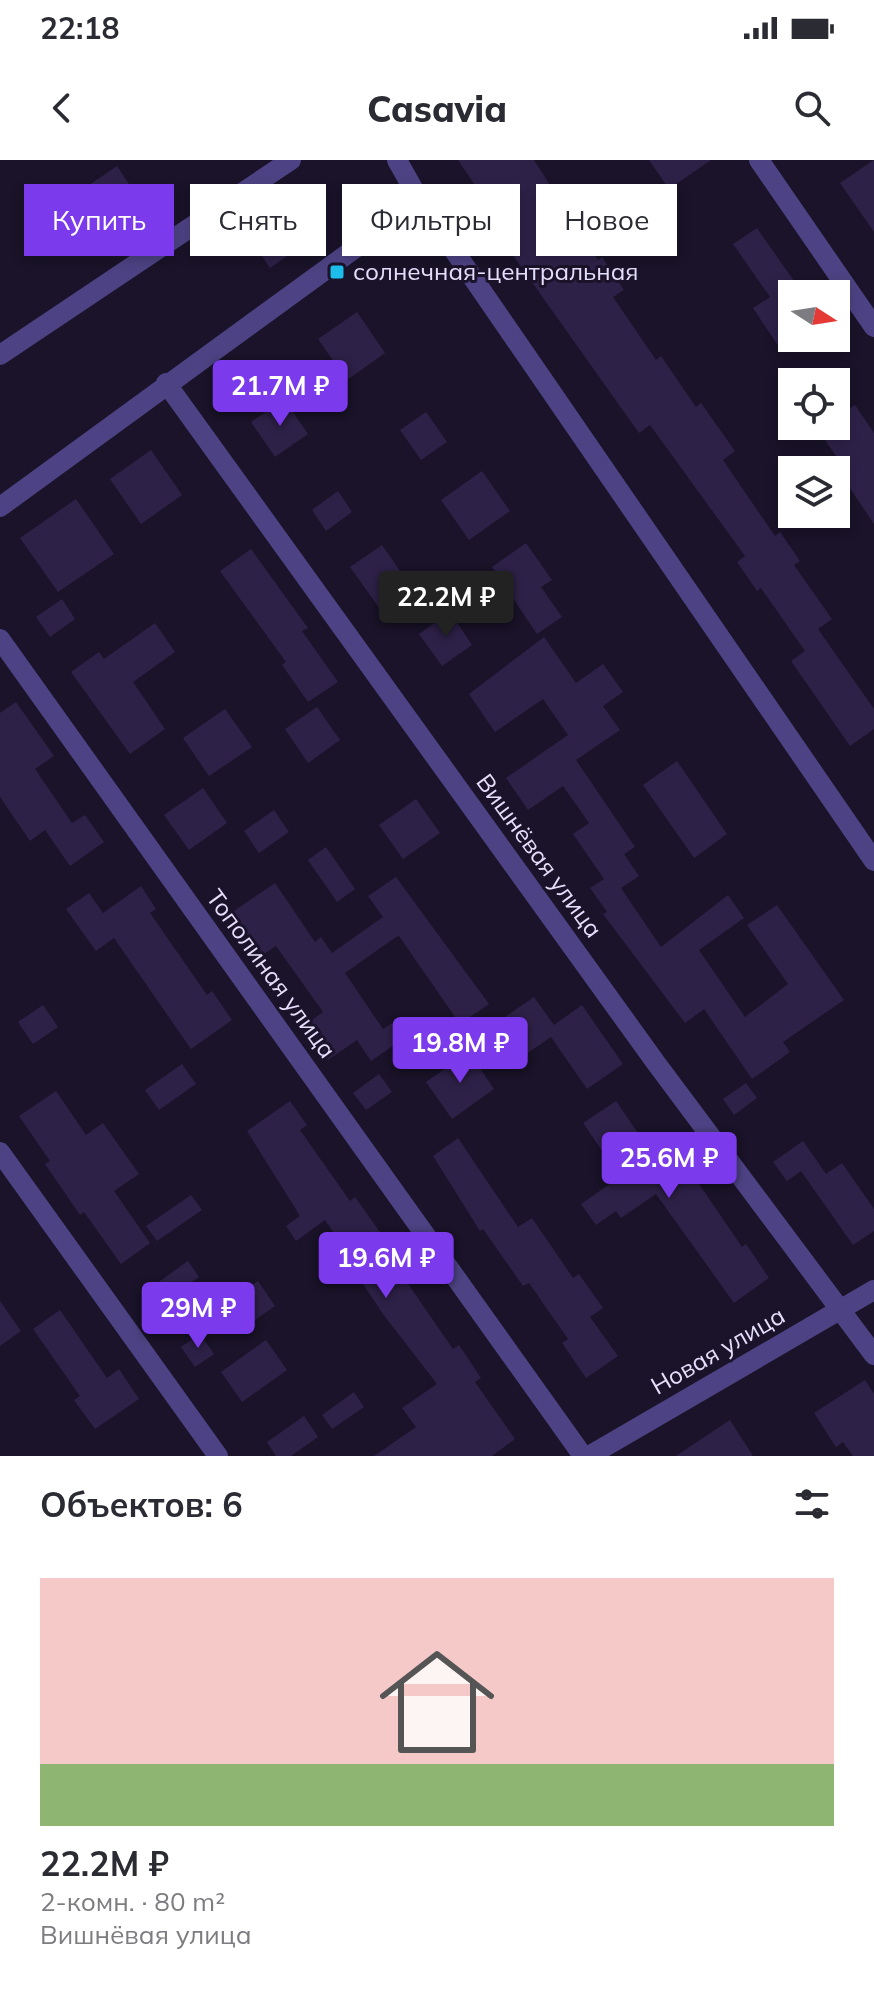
<!DOCTYPE html>
<html lang="ru">
<meta charset="utf-8">
<style>
body{margin:0;font-family:Mulish,sans-serif;background:#f2f2f3;color:#2b2b33;height:100vh;display:flex;flex-direction:column;font-size:30px;white-space:nowrap}
*{box-sizing:border-box;margin:0}
p{font-size:26px;color:#7c7c81}
.icon{flex:none;width:44px;height:44px;fill:none;stroke:currentColor;stroke-width:2;stroke-linecap:round;stroke-linejoin:round}
.map{position:relative;height:1296px;overflow:hidden}
.side{display:flex;flex-direction:column;background:#fff;flex:1}
.side>*{flex:none}
.hud{position:absolute;left:24px;top:24px;width:826px;height:72px;display:flex;gap:16px}
.needle{width:52px;rotate:102deg}
.tools{position:absolute;left:778px;top:120px;display:grid;gap:16px}
.tools a{display:grid;place-items:center;width:72px;height:72px;border-radius:0px;background:#fff;box-shadow:0 4px 12px #0003;font-size:40px}
.price{position:absolute;translate:-50% -68px;padding:0 18px;border-radius:8px;background:#7c3aed;color:#fff;font-size:26px;line-height:52px;filter:drop-shadow(0 2px 4px #0008)}
.price::after{content:'';position:absolute;left:50%;top:48px;width:24px;height:18px;margin-left:-12px;background:inherit;clip-path:polygon(0 0,100% 0,50% 100%)}
.price.current{background:#222;color:#fff}
ul{padding:0;list-style:none}
li{display:grid;align-content:center;gap:16px;height:424px;padding:0 40px}
li span{display:grid;place-items:center;height:248px;border-radius:0px;color:#555}
li>.icon{margin-inline-start:auto}
span .icon{width:144px;height:144px;fill:#fffc;stroke-width:1}
li b{font-size:34px}
h2{display:flex;justify-content:space-between;align-items:center;height:96px;padding:0 40px;font-size:34px}
.tag{padding:0 28px;border-radius:0px;background:#fff;box-shadow:0 4px 12px #0003;font-size:28px;line-height:72px}
.tag.current{background:#7c3aed;color:#fff}
.status{display:flex;justify-content:space-between;align-items:center;height:56px;padding:0 40px;background:#fff;direction:ltr}
.status svg{height:22px;fill:currentColor}
header{display:flex;justify-content:space-between;align-items:center;height:104px;padding:0 40px;background:#fff;font-size:36px;font-weight:800}
.map>svg:first-child{display:block}
.building{fill:#2e2148}
.lines{fill:none;stroke-linecap:round;stroke-linejoin:round}
.minor{stroke:#4d4384;stroke-width:20}
.poi-dot{fill:#1cbdeb;stroke:#1a1329;stroke-width:3}
.labels{text-anchor:middle;stroke-width:6;stroke-linejoin:round;paint-order:stroke}
.poi-label{font-size:24px;fill:#e5defc;stroke:#1a1329;text-anchor:start}
.street-label{font-size:24px;fill:#e5defc;stroke:#1a1329}
</style>
<div class="status"><b>22:18</b><svg viewBox="0 0 49 12"><path d="M0 12V9h3v3zM5 12V6h3v6zM10 12V3h3v9zM15 12V0h3v12zM26 1h20v11H26zM47 4h2v5h-2z"/></svg></div>
<header><svg class="icon" aria-label="back" viewBox="0 0 24 24"><path d="M15 5l-7 7 7 7"/></svg>Casavia<svg class="icon" aria-label="search" viewBox="0 0 24 24"><circle cx="10" cy="10" r="6"/><path d="M15 15l6 6"/></svg></header>
<div class="map">
<svg width="874" height="1296" viewBox="0 0 874 1296">
<rect width="100%" height="100%" fill="#1a1329"/>
<g class="building">
<polygon points="458,0 534,0 598,100 602,97 624,130 613,137 656,200 661,196 696,247 701,243 735,291 723,300 775,376 780,372 800,401 794,405 832,459 818,469 874,549 874,569 850,586 791,501 805,491 761,428 757,431 737,402 745,396 650,265 639,273 502,80 509,76"/>
<polygon points="649,0 711,0 669,29"/>
<polygon points="874,0 874,72 840,23"/>
<polygon points="117,6 141,42 96,72 73,36"/>
<polygon points="654,44 676,75 650,93 628,62"/>
<polygon points="297,54 313,78 270,108 254,84"/>
<polygon points="757,68 803,134 792,134 792,178 779,187 753,148 770,137 733,84"/>
<polygon points="357,152 385,193 347,220 318,179"/>
<polygon points="284,239 308,274 275,297 251,262"/>
<polygon points="855,245 874,273 874,364 845,321 850,317 819,271 836,266 836,258"/>
<polygon points="426,252 447,282 421,300 400,270"/>
<polygon points="151,290 182,335 141,364 110,319"/>
<polygon points="482,311 510,351 469,380 441,340"/>
<polygon points="338,331 352,352 326,371 312,350"/>
<polygon points="76,339 114,394 58,432 20,378"/>
<polygon points="526,383 552,420 541,427 562,457 537,474 492,407"/>
<polygon points="382,385 411,427 380,449 350,407"/>
<polygon points="251,389 308,468 302,471 338,522 308,542 282,505 286,502 220,411"/>
<polygon points="62,439 75,459 50,477 36,457"/>
<polygon points="450,452 472,485 442,506 419,474"/>
<polygon points="155,463 175,492 133,522 165,569 130,594 71,512 99,492 104,499"/>
<polygon points="544,477 576,523 603,504 623,532 603,546 620,570 576,600 635,687 624,694 639,716 621,728 661,787 728,735 744,758 699,790 745,857 788,824 747,765 777,745 844,840 783,882 790,892 752,919 704,849 685,863 603,754 607,752 590,728 604,719 573,674 589,663 563,626 528,650 506,618 568,575 543,539 495,572 469,534"/>
<polygon points="16,542 54,596 35,609 72,663 85,655 104,682 70,706 45,670 30,681 0,637 0,553"/>
<polygon points="317,547 340,580 308,603 285,569"/>
<polygon points="225,549 252,587 209,616 183,578"/>
<polygon points="677,601 727,674 694,698 643,625"/>
<polygon points="203,628 227,663 189,690 164,655"/>
<polygon points="416,639 440,673 403,699 379,665"/>
<polygon points="274,650 289,672 259,693 244,671"/>
<polygon points="326,687 355,729 337,742 308,700"/>
<polygon points="396,717 489,844 460,864 399,776 396,777 345,813 383,869 392,863 403,879 371,901 357,880 328,900 305,865 323,852 276,786 261,796 231,753 275,723 315,782 321,777 332,793 383,757 368,736"/>
<polygon points="141,726 156,749 150,753 207,835 212,831 232,860 191,889 114,778 96,791 66,749 89,733 103,753"/>
<polygon points="534,837 554,865 582,845 623,904 587,929 551,877 519,899 495,864"/>
<polygon points="43,845 58,867 33,884 18,862"/>
<polygon points="469,892 494,929 452,959 426,922"/>
<polygon points="182,904 196,924 159,950 145,930"/>
<polygon points="379,914 392,932 366,950 353,933"/>
<polygon points="746,923 757,938 734,955 723,939"/>
<polygon points="56,931 86,975 103,963 139,1014 114,1031 150,1083 121,1104 84,1052 80,1055 45,1004 50,1001 19,956"/>
<polygon points="290,941 307,965 300,970 350,1041 355,1037 382,1075 377,1079 453,1189 459,1185 481,1218 475,1222 515,1279 492,1296 374,1296 416,1267 402,1248 437,1224 383,1154 350,1105 354,1102 325,1060 296,1081 286,1066 300,1056 247,971"/>
<polygon points="616,941 653,995 671,983 742,1087 746,1084 769,1118 734,1143 656,1034 621,1058 616,1051 596,1065 581,1044 620,1017 583,963"/>
<polygon points="458,978 518,1067 532,1058 573,1118 579,1114 603,1148 590,1157 618,1196 586,1218 562,1183 568,1179 529,1123 523,1126 483,1069 480,1071 433,996"/>
<polygon points="803,981 826,1014 842,1003 874,1049 874,1071 853,1085 801,1011 787,1021 773,1002"/>
<polygon points="191,1035 202,1050 157,1081 146,1066"/>
<polygon points="188,1101 199,1117 156,1147 146,1131"/>
<polygon points="258,1121 275,1146 248,1165 231,1140"/>
<polygon points="0,1141 21,1171 0,1186"/>
<polygon points="60,1150 107,1218 119,1209 139,1239 95,1269 74,1240 80,1236 33,1169"/>
<polygon points="200,1174 214,1194 195,1207 181,1187"/>
<polygon points="266,1180 287,1210 242,1242 221,1212"/>
<polygon points="865,1220 874,1234 874,1296 853,1296 843,1282 836,1287 814,1253"/>
<polygon points="354,1232 364,1247 332,1269 322,1255"/>
<polygon points="304,1256 318,1277 291,1296 276,1296 267,1282"/>
<polygon points="730,1260 753,1296 676,1296"/>
</g>
<g class="lines">
<g class="minor">
<polyline points="397,0 420,41 874,701"/>
<polyline points="759,0 874,167"/>
<polyline points="0,195 291,0"/>
<polyline points="166,223 656,903 874,1195"/>
<polyline points="0,347 420,41"/>
<polyline points="0,479 583,1296"/>
<polyline points="0,992 218,1296"/>
<polyline points="589,1296 874,1130"/>
</g>
</g>
<rect class="poi-dot" x="329" y="104" width="16" height="16" rx="4"/>
<g class="labels">
<g class="poi-label">
<text x="353" y="120">солнечная-центральная</text>
</g>
<g class="street-label">
<text transform="translate(539 696) rotate(54)" y="8">Вишнёвая улица</text>
<text transform="translate(271 814) rotate(54)" y="8">Тополиная улица</text>
<text transform="translate(718 1191) rotate(-30)" y="8">Новая улица</text>
</g>
</g>
</svg>
<div class="tools">
<a><svg class="needle" viewBox="-14 -14 28 28"><path d="M0-13l5 13h-10z" fill="#e53935"/><path d="M0 13l5-13h-10z" fill="#7c7c81"/></svg></a>
<a><svg class="icon" aria-label="locate" viewBox="0 0 24 24"><circle cx="12" cy="12" r="6"/><path d="M12 2v4M12 18v4M2 12h4M18 12h4"/></svg></a>
<a><svg class="icon" aria-label="layers" viewBox="0 0 24 24"><path d="M12 4l9 5-9 5-9-5zM3 14l9 5 9-5"/></svg></a>
</div>
<b class="price" style="left:280px;top:268px">21.7M ₽</b>
<b class="price current" style="left:446px;top:479px">22.2M ₽</b>
<b class="price" style="left:460px;top:925px">19.8M ₽</b>
<b class="price" style="left:669px;top:1040px">25.6M ₽</b>
<b class="price" style="left:386px;top:1140px">19.6M ₽</b>
<b class="price" style="left:198px;top:1190px">29M ₽</b>
<div class="hud">
<a class="tag current">Купить</a>
<a class="tag">Снять</a>
<a class="tag">Фильтры</a>
<a class="tag">Новое</a>
</div>
</div>
<section class="side">
<h2>Объектов: 6<svg class="icon" aria-label="filters" viewBox="0 0 24 24"><path d="M4 7h16M4 17h16"/><circle cx="9" cy="7" r="2"/><circle cx="15" cy="17" r="2"/></svg></h2>
<ul>
<li><span style="background:linear-gradient(#f6c9c9 75%,#8fb573 0)"><svg class="icon" aria-label="home" viewBox="0 0 24 24"><path d="M3 11l9-7 9 7M6 9v11h12V9"/></svg></span><div><b>22.2M ₽</b><p>2-комн. · 80 m²</p><p>Вишнёвая улица</p></div></li>
</ul>
</section>
